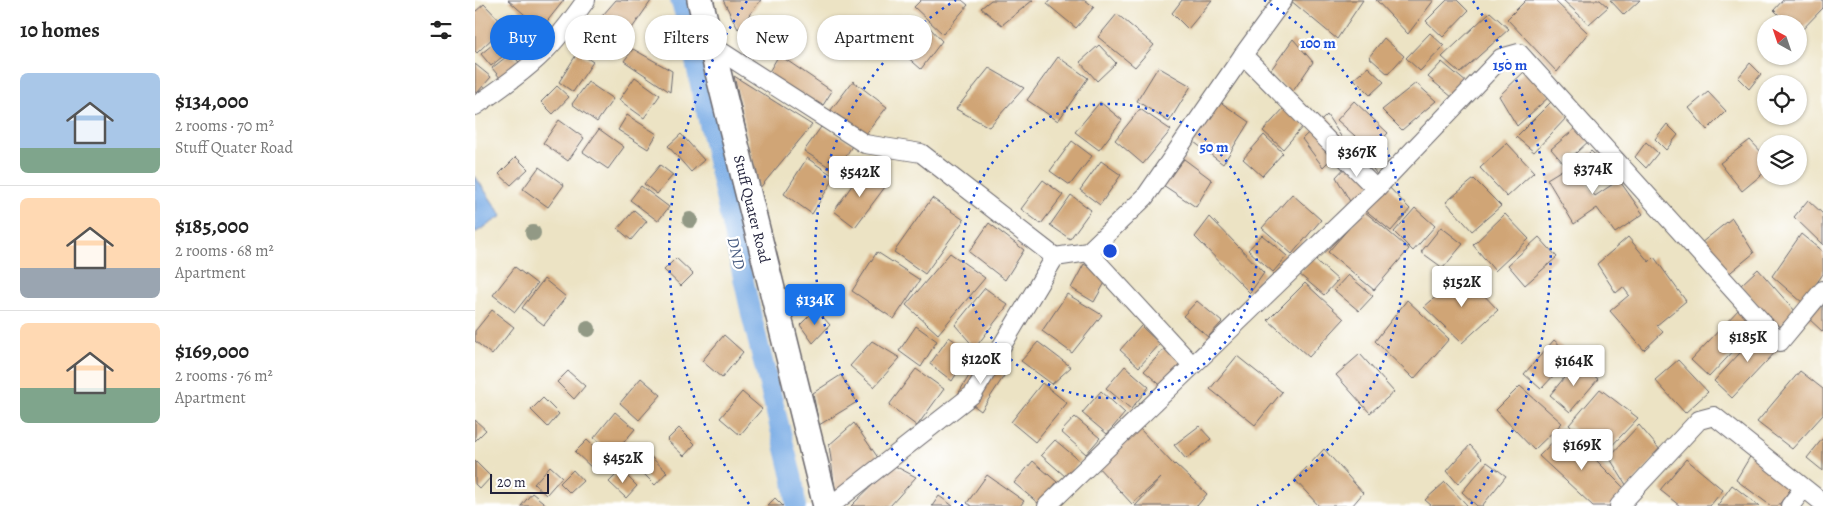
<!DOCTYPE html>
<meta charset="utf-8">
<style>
body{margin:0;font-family:Alegreya,serif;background:#f2f2f2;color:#222;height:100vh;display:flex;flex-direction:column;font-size:19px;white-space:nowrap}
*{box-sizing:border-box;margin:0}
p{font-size:16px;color:#767676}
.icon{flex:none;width:28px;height:28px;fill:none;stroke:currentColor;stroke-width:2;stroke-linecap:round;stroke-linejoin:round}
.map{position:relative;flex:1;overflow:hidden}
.side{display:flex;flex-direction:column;background:#fff;width:475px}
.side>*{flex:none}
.hud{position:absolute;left:15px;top:15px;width:475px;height:45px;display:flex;gap:10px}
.needle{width:32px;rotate:320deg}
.tools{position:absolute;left:1282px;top:15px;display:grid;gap:10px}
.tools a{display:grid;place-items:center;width:50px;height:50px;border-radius:50%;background:#fff;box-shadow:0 1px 4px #0004;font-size:25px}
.scale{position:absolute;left:15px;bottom:12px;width:59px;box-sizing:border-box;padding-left:5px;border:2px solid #22223b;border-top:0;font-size:14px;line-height:18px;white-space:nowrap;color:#22223b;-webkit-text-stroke:4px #fff;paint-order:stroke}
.price{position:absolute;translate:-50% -42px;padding:0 11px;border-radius:5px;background:#fff;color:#222;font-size:16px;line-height:32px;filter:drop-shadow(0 1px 2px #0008)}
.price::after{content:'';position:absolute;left:50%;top:30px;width:15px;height:11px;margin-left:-8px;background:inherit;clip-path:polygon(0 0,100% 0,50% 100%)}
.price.on{background:#1a73e8;color:#fff}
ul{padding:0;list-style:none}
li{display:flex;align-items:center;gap:15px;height:125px;padding:0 20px}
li+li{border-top:1px solid #e0e0e0}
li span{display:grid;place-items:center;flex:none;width:140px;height:100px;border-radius:8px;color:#555}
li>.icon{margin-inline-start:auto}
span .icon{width:60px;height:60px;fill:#fffc;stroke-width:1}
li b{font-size:21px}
h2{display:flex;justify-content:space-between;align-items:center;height:60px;padding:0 20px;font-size:21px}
.chip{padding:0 18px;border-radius:22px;background:#fff;box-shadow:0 1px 4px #0004;font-size:18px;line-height:45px}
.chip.on{background:#1a73e8;color:#fff}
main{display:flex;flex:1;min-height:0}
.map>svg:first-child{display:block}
.water{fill:#79ace5;stroke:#4e6790}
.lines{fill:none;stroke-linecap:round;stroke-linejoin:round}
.canal{stroke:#79ace5;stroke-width:20}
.building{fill:#d0a576}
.street-casing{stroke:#69666b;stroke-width:20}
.secondary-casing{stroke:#69666b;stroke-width:28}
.street{stroke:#fff;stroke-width:18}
.secondary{stroke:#fff;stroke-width:25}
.tree{fill:#929985}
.ring{fill:none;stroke:#1d4ed8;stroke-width:2.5;stroke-dasharray:2.5 5}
.labels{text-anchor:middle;stroke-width:4.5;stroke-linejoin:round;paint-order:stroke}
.street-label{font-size:15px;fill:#22223b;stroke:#fff}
.water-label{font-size:16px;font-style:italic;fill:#45597f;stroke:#fff}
.centre{fill:#1d4ed8;stroke:#fff;stroke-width:2.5}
.ring-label{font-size:15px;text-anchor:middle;font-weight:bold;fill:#1d4ed8;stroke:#fff;stroke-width:4.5;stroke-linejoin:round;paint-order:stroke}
</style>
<main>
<section class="side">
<h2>10 homes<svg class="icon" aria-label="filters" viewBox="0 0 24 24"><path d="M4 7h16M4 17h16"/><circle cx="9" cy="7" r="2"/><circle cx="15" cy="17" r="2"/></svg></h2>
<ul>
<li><span style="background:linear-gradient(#a9c7e8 75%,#7fa58c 0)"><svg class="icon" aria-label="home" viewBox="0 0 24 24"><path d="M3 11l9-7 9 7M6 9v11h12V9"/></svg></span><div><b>$134,000</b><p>2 rooms · 70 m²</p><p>Stuff Quater Road</p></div></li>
<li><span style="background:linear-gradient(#ffd9b3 70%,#9aa5b1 0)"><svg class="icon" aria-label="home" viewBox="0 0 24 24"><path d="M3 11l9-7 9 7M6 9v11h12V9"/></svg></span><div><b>$185,000</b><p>2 rooms · 68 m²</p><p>Apartment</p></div></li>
<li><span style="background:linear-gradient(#ffd9b3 65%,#7fa58c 0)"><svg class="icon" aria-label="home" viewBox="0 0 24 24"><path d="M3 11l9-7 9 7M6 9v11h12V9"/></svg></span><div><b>$169,000</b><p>2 rooms · 76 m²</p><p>Apartment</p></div></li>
</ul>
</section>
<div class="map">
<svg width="1348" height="506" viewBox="0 0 1348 506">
<rect width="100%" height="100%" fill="#fff"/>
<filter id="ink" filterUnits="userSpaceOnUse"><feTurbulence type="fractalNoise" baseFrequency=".02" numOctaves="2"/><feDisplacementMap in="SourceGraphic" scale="10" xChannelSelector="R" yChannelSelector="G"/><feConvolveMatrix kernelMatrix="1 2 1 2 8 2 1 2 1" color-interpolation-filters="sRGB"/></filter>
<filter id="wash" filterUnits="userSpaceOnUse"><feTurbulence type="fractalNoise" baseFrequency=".0096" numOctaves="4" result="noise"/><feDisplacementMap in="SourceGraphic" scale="20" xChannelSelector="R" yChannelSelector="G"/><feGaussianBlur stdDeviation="1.12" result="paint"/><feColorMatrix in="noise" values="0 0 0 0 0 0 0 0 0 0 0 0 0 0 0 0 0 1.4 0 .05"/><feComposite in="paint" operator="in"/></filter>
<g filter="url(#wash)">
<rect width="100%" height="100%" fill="#ece3c4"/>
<polygon class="water" points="0,176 27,216 0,233"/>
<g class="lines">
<polyline class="canal" points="205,0 209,12 277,318 318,480 321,506"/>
</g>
<g id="blocks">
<g class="building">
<polygon points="33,0 89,0 66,29"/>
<polygon points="141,0 176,1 144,47 114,31"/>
<polygon points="248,0 286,0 263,29"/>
<polygon points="446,0 487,0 493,5 468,34 439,7"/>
<polygon points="516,0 558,0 527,25 506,8"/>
<polygon points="575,0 610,0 619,7 601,28 572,4"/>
<polygon points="707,0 737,0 713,29 697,13"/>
<polygon points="815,0 888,0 862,39"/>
<polygon points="901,0 959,0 933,34"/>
<polygon points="972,0 982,0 993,11 968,37 951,21"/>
<polygon points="1051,0 1079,0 1113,33 1082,72 1032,19"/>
<polygon points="1088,0 1125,0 1133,7 1114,24"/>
<polygon points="1135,0 1165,0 1149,15"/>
<polygon points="1308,0 1348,0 1348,8 1324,33 1324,24 1313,24 1299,10"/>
<polygon points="9,4 30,26 2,53 0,51 0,12"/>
<polygon points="1015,12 1034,29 985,73 967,57"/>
<polygon points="642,14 679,45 660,67 623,37"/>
<polygon points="454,27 467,41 446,69 430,55"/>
<polygon points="955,33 969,46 945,71 931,58"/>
<polygon points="909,38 929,56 913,74 894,57"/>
<polygon points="818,39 838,62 816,94 795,71"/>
<polygon points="23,40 33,52 16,66 6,54"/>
<polygon points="624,45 641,63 622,81 605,62"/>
<polygon points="158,49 197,71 195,92 149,61"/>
<polygon points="103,52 118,62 98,92 84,82"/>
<polygon points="36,53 49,68 30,84 17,68"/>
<polygon points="304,55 357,91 345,110 292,75"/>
<polygon points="583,57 613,78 583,121 552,100"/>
<polygon points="967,62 992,83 978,98 953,77"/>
<polygon points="1275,63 1286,74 1274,89 1263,78"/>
<polygon points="0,64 16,77 2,93 0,92"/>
<polygon points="683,67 716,86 694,122 662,101"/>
<polygon points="893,67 909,82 895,95 879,79"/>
<polygon points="514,68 549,88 514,127 481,109"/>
<polygon points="1053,68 1075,96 1042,126 1024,96"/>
<polygon points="259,76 337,125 284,189"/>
<polygon points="160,77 185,95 169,118 144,100"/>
<polygon points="378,81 412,107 390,135 356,110"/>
<polygon points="113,82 138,99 122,122 97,104"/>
<polygon points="941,83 961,101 927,130 907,110"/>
<polygon points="82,86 94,97 78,114 66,102"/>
<polygon points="1233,92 1251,111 1232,130 1214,108"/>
<polygon points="741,99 774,122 748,164 715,139"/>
<polygon points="879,101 913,133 897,151 862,120"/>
<polygon points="1077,101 1093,116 1059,152 1041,137"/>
<polygon points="625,102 647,120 624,150 600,132"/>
<polygon points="809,108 829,125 808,149 788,131"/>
<polygon points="665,109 696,130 668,164 640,140"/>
<polygon points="152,115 182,134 173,149 143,130"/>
<polygon points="852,115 871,144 848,167 827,139"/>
<polygon points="84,120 109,138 93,161 68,143"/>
<polygon points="1192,124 1203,135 1191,150 1180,139"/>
<polygon points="346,127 378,144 362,172 329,151"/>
<polygon points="1102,127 1116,139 1089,164 1076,149"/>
<polygon points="124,129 149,147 133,169 108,152"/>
<polygon points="206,134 229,160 216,172 193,146"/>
<polygon points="789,135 808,153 787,176 768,159"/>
<polygon points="1275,140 1291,157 1291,171 1267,191 1245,163"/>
<polygon points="597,141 617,156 595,185 575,171"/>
<polygon points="1171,142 1183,153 1171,168 1160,157"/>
<polygon points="1032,143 1059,172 1032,197 1005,168"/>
<polygon points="886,150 904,178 877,205 861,177"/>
<polygon points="1116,151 1130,164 1113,181 1108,176 1120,196 1144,180 1168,214 1140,233 1122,208 1099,224 1072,179 1100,162 1102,165"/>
<polygon points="41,157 53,169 36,185 24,174"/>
<polygon points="332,158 360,177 337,214 309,194"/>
<polygon points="709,159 737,180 721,207 688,185"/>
<polygon points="626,161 646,175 625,205 605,190"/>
<polygon points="185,165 198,175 182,194 169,184"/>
<polygon points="64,167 89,185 73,207 48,189"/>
<polygon points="387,171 413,183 380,227 359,211"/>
<polygon points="999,179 1026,206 997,231 971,202"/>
<polygon points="568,180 588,195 566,224 546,209"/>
<polygon points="910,183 935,209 916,231 889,209"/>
<polygon points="166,186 194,207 183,221 155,200"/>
<polygon points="817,194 846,220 817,254 787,228"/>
<polygon points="596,195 616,210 595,239 575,225"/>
<polygon points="457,198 489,220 450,274 419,252"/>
<polygon points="1333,200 1348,214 1348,245 1319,217"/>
<polygon points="940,208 960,226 938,251 919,232"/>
<polygon points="159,210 172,221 156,240 143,229"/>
<polygon points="889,211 934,249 899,290 853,252"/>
<polygon points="1030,214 1054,239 1020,271 998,245"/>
<polygon points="735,217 789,273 775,293 720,237"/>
<polygon points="1257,218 1279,253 1251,276 1226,243"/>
<polygon points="514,223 549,250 530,280 494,252"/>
<polygon points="966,227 988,244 968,268 946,252"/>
<polygon points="1326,234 1348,252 1348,274 1328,303 1297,276"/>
<polygon points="787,235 812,256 798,272 773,250"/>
<polygon points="1064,237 1082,257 1050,285 1033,265"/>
<polygon points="1153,237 1174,262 1179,257 1211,301 1182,325 1188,332 1169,350 1135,311 1154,295 1148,287 1141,293 1122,264"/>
<polygon points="402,252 445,280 419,319 377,291"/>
<polygon points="475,253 510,278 463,334 431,305"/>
<polygon points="201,258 218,274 206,286 189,270"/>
<polygon points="838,258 863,280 849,295 824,274"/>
<polygon points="609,264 632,279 619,302 596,288"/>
<polygon points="40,267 62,284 40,312 18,295"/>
<polygon points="1283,269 1321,312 1302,328 1266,285"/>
<polygon points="988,273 1023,310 987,343 949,307"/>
<polygon points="873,275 898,296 884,311 859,290"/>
<polygon points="69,279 91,297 69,325 47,308"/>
<polygon points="830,283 869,319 834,357 793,320"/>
<polygon points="510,288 533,305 500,348 480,325"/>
<polygon points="592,294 627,315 597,353 567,331"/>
<polygon points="932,300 974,339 939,379 900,341"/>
<polygon points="722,301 747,322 733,337 708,316"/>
<polygon points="1345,303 1348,305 1348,332 1332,317"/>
<polygon points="1265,308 1283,325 1234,377 1216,360"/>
<polygon points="341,309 355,325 338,343 325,325"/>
<polygon points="17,310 39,327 17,355 0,341 0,331"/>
<polygon points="441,326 462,341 446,367 424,351"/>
<polygon points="666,326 685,344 664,367 645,350"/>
<polygon points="1288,328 1307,345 1257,398 1239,381"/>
<polygon points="249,335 268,352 247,378 227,361"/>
<polygon points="474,337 495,352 477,381 455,364"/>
<polygon points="1079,340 1097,356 1066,389 1049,374"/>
<polygon points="397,341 425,358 399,387 375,366"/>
<polygon points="563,342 596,367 577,384 546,361"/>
<polygon points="691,347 710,365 689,388 669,371"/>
<polygon points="885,354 919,392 895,413 861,375"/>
<polygon points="762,356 807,392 780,425 735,389"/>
<polygon points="1203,360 1233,392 1210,413 1180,380"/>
<polygon points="503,361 529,376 506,411 483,394"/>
<polygon points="1102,362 1123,379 1095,412 1075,395"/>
<polygon points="650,366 674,387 656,409 631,388"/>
<polygon points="441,369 469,389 442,426 414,405"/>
<polygon points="93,371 110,386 99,399 82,382"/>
<polygon points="1325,371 1348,389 1348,415 1317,449 1282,422"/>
<polygon points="366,375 382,402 344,425 338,393"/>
<polygon points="166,378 186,395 164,420 145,403"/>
<polygon points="567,383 592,403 560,442 536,422"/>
<polygon points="1045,386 1087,423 1059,450 1021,410"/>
<polygon points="1125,389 1163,418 1129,454 1094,425"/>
<polygon points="626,391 650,413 632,434 607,413"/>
<polygon points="267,392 287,409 265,435 245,418"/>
<polygon points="68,398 84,414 73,427 56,410"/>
<polygon points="140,412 160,429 138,455 119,438"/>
<polygon points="600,417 625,438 611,454 586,432"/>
<polygon points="0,420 11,430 0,441"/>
<polygon points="379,423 406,462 361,497 354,445"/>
<polygon points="1164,425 1186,451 1153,488 1134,457"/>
<polygon points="724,426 736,439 711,459 699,445"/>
<polygon points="204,428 220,444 209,456 192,440"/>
<polygon points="664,428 699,465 700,464 732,494 722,506 660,506 686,478 657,504 621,465"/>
<polygon points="1090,429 1150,489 1138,506 1118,506 1064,456"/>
<polygon points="1348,438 1348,471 1332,458"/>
<polygon points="112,440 129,456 117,468 100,452"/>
<polygon points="580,440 605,461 591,477 566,455"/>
<polygon points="995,445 1007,458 983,484 972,471"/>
<polygon points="849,449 888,493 877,506 844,506 820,480"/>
<polygon points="1276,455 1318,486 1303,506 1296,506 1261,480"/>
<polygon points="175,456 192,472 180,485 164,469"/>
<polygon points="1211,459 1248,490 1235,506 1205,506 1185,490"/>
<polygon points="0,461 16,477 5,489 0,484"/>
<polygon points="558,461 582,482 564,504 539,483"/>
<polygon points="1012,462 1031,476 1007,506 1002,506 987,492"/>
<polygon points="418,465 441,477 415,506 376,506"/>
<polygon points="75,466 87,477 71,495 59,484"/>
<polygon points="98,470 108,481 95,493 85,483"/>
<polygon points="146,470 162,486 151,498 134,482"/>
<polygon points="512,475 549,501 545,506 496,506 492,503"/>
<polygon points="970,482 993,506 957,506 950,500"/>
<polygon points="1257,485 1284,506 1242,506"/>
<polygon points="57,493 73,506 46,506"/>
<polygon points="464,496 478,506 457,506"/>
<polygon points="300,498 308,506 292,506"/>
</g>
</g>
</g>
<g filter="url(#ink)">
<use href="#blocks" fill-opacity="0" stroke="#69666b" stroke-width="1"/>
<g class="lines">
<defs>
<g id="street">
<polyline points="236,45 390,144 446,153 580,257"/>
<polyline points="768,55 901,189"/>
<path d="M0,106c22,-15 45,-31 64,-49 18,-17 33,-37 47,-57"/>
<polyline points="613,252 717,365"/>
<polyline points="355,506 498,394 580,257 613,252 670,197 768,55 808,0"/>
<polyline points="572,506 901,189 1026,58 1044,53 1305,342 1348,290"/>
<polyline points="1144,506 1224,420 1239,416 1348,503"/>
<polyline points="1315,506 1328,489"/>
</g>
<polyline id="secondary" points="225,0 351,506"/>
</defs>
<use href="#street" class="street-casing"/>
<use href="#secondary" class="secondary-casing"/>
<use href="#street" class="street"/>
<use href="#secondary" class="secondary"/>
</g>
<g class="tree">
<circle cx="215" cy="220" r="8"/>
<circle cx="58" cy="233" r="8"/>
<circle cx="113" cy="329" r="8"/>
</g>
</g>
<g class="ring">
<circle cx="635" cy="251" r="147"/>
<path d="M488 506A294 294 0 0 1 481 0M789 0A294 294 0 0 1 782 506"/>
<path d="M274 504A441 441 0 0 1 272 1M998 1A441 441 0 0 1 996 504"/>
</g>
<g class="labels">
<g class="street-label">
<text transform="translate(277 209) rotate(76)" y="5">Stuff Quater Road</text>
</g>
<g class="water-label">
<text transform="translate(262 253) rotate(77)" y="6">DND</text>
</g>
</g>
<circle cx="635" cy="251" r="8" class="centre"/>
<g class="ring-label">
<text x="843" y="48">100 m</text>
<text x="1035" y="70">150 m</text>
<text x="739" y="152">50 m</text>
</g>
</svg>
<div class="tools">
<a><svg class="needle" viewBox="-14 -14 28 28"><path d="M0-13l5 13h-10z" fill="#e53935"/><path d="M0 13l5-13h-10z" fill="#767676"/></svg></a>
<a><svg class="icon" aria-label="locate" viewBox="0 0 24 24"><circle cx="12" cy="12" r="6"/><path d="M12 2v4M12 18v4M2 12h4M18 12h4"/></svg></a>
<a><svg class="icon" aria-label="layers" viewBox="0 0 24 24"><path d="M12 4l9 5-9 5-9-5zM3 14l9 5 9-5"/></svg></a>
</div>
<div class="scale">20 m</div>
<b class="price" style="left:882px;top:178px">$367K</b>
<b class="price" style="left:1118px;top:195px">$374K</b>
<b class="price" style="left:385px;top:198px">$542K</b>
<b class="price" style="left:987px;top:308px">$152K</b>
<b class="price on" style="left:340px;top:326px">$134K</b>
<b class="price" style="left:1273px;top:363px">$185K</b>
<b class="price" style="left:506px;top:385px">$120K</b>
<b class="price" style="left:1099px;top:387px">$164K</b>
<b class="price" style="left:1107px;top:471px">$169K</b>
<b class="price" style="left:148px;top:484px">$452K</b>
<div class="hud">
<a class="chip on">Buy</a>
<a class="chip">Rent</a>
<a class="chip">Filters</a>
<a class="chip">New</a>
<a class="chip">Apartment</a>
</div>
</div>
</main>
